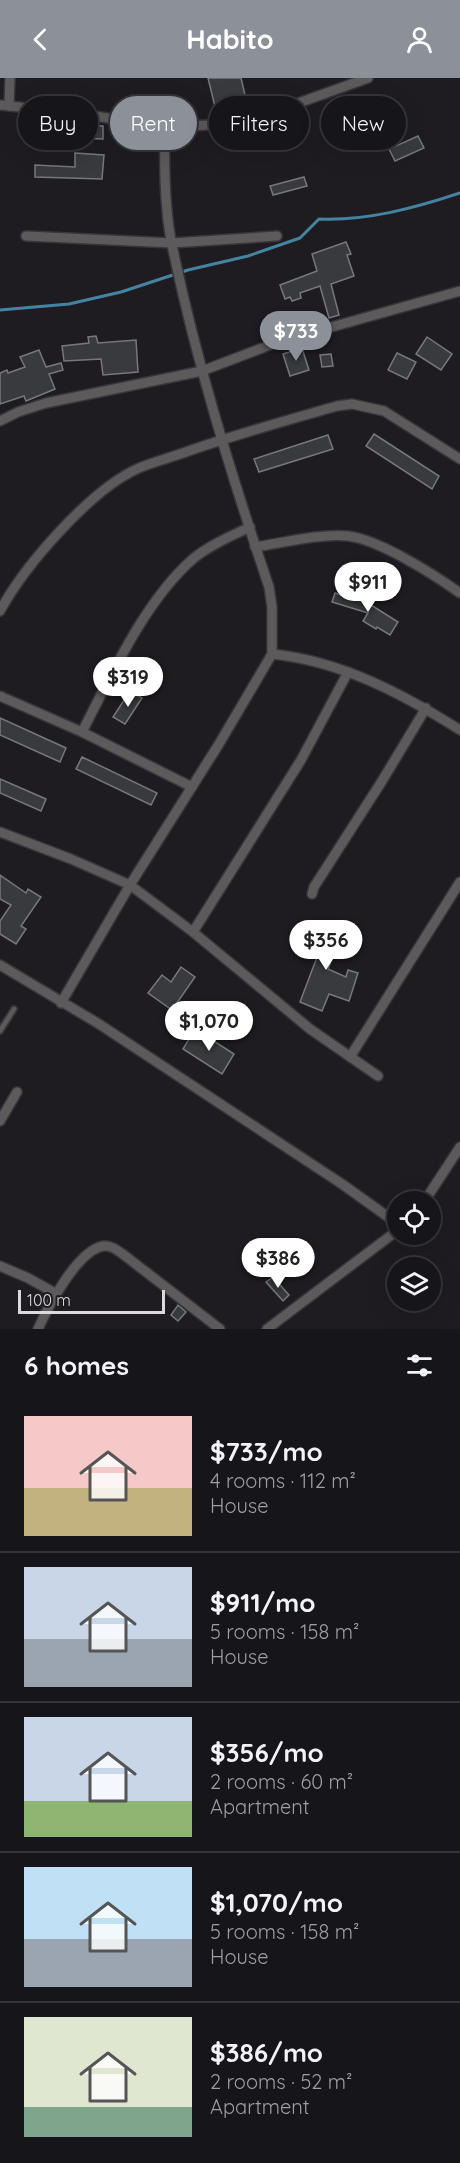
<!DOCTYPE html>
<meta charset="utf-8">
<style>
body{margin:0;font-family:Quicksand,sans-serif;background:#1f1e22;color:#f1f3f6;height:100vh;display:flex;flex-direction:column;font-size:22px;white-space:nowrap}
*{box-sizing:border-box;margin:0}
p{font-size:20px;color:#9e9fa2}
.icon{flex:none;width:33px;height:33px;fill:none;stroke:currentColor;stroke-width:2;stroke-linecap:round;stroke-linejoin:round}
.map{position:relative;height:1251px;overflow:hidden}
.sheet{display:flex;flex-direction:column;background:#161519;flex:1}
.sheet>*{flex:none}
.hud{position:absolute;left:18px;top:18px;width:424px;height:54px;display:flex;gap:12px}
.buttons{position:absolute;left:387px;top:1113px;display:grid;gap:12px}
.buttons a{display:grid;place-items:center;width:54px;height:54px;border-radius:50%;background:#161519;box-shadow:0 6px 24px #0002,0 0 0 2px #353438;font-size:30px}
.scale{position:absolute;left:18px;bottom:15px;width:147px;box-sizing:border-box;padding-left:6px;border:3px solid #dad9dc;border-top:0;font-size:16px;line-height:21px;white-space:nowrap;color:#dad9dc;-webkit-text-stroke:4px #1e1c21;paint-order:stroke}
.price{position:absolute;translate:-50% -51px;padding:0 14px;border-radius:21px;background:#fff;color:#222;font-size:20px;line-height:39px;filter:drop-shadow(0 2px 3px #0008)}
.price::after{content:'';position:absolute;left:50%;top:36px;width:18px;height:14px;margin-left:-9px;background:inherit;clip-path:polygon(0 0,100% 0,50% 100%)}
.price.on{background:#8c9099;color:#fff}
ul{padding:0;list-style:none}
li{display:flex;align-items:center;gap:18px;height:150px;padding:0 24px}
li+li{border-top:2px solid #353438}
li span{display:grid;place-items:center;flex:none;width:168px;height:120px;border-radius:0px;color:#555}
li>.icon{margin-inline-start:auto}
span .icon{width:72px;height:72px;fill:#fffc;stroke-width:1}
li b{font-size:26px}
h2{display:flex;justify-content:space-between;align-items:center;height:72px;padding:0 24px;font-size:26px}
.chip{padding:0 21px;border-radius:27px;background:#161519;box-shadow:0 6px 24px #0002,0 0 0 2px #353438;font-size:21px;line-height:54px}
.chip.on{background:#8c9099;color:#fff}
header{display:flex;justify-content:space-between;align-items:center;height:78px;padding:0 24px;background:#8c9099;color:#fff;font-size:27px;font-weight:800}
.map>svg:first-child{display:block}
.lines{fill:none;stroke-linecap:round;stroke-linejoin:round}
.stream{stroke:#4484a1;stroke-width:3}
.building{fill:#383a3e;stroke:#76787d;stroke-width:1.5}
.lane-casing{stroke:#38363b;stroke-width:8}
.street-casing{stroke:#38363b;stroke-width:12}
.lane{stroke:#5c5a5b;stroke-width:4.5}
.street{stroke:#5c5a5b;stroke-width:9}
</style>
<header><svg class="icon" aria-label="back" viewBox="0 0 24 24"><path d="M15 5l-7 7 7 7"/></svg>Habito<svg class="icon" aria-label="person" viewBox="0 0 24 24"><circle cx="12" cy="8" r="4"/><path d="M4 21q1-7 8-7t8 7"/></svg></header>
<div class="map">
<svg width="460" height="1251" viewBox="0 0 460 1251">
<rect width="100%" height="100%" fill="#1e1c21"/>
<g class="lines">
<path class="stream" d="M0,232l69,-6 52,-12 67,-22 60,-14 52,-18 19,-19c48,2 96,-11 141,-26"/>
</g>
<g class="building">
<polygon points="208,0 241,0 245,17 222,23 224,31 216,33"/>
<polygon points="78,47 103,48 103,61 77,60"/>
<polygon points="418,58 424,70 395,83 389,71"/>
<polygon points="75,75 104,77 102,101 35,99 35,87 75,89"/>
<polygon points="304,99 307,108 273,117 270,108"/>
<polygon points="346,164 351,176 347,177 354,198 331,206 339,237 329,240 320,208 300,215 301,220 292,223 290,219 285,221 280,207 317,193 312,176"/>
<polygon points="96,258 98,265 136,262 138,294 103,297 101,281 64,283 62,268 89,265 88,259"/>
<polygon points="427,259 452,276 441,292 416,276"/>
<polygon points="302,270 309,292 290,298 283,276"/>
<polygon points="39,272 46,289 61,285 63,292 49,296 55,311 26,323 24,318 0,326 0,295 7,292 8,295 25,289 20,279"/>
<polygon points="397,275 416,284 407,301 388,292"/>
<polygon points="331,276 333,288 322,289 320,277"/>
<polygon points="374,356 439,398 432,411 366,368"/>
<polygon points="328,357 333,371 259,394 254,381"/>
<polygon points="335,515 368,525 398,544 390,557 377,549 376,551 363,543 368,535 332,524"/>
<polygon points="130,613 142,620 125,646 113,639"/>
<polygon points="0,640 66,670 60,684 0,657"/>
<polygon points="82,679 157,715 151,727 76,691"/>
<polygon points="0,701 46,721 41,733 0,715"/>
<polygon points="0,797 26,815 28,811 41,819 21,848 26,851 16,866 0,856 0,843 11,827 0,821"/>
<polygon points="317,845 342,857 328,891 346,899 348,892 358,895 349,923 329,916 322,933 300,924 317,879 305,874"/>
<polygon points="181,889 195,899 172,932 148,915 162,897 171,904"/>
<polygon points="195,951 234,976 222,996 183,971"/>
<polygon points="273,1199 289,1217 283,1223 266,1204"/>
<polygon points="178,1227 186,1234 178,1243 171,1237"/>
</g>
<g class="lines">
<defs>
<polyline id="lane" points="0,953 14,931"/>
<g id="street">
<polyline points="0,27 82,36 165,49 208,47 279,32 368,0"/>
<polyline points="9,28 10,0"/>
<polyline points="26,158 172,165 277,158"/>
<polyline points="0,343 18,334 46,325 202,293 278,264 460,213"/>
<path d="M255,469c27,-4 67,-14 93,-11 32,4 85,38 112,57"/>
<path d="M0,533c25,-46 91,-122 139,-143 14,-6 30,-10 44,-15 50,-18 102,-32 154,-47l15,-2 32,7 76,48"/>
<path d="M272,576c69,7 131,40 188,76"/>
<polyline points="0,618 82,654 192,709"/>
<path d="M82,654c29,-56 63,-132 112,-174 16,-13 37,-22 56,-31"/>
<polyline points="0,754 71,781 130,807 193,854 310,951 378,998"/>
<polyline points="312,816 314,809 382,703 426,630"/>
<polyline points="193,854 301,682 348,594"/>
<polyline points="0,887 99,946 342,1106 398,1146"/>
<path d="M61,925l69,-118 89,-141 53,-90v-47l-3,-20c-38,-113 -73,-226 -97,-342 -8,-38 -8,-80 -7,-118"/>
<polyline points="350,979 460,804"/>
<polyline points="0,1043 17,1014"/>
<polyline points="424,1124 460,1069"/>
<polyline points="0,1188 28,1200 55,1215"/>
<path d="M38,1251c10,-22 39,-78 65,-83 8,-1 14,4 21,9l96,74"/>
<polyline points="267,1251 398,1152"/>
</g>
</defs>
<use href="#lane" class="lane-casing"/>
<use href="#street" class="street-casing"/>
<use href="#lane" class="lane"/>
<use href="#street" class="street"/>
</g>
</svg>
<div class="buttons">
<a><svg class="icon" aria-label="locate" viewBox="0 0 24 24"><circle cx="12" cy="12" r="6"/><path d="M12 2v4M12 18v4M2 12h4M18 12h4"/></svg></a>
<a><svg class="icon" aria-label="layers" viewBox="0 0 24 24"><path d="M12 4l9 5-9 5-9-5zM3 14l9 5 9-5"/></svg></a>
</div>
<div class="scale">100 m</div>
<b class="price on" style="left:296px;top:284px">$733</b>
<b class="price" style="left:368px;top:535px">$911</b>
<b class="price" style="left:128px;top:630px">$319</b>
<b class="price" style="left:326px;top:893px">$356</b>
<b class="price" style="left:209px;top:974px">$1,070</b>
<b class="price" style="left:278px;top:1211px">$386</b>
<div class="hud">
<a class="chip">Buy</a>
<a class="chip on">Rent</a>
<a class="chip">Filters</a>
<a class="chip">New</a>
</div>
</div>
<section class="sheet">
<h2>6 homes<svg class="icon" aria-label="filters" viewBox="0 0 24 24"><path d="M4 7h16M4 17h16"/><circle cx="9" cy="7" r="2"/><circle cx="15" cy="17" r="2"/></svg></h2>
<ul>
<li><span style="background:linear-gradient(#f6c9c9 60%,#c2b280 0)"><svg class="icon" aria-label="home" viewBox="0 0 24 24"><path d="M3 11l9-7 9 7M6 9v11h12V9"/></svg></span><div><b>$733/mo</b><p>4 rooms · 112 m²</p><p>House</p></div></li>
<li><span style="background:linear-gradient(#c9d6e8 60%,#9aa5b1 0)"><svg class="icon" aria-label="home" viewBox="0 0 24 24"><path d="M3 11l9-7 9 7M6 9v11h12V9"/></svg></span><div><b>$911/mo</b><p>5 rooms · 158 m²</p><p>House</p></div></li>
<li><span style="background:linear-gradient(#c9d6e8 70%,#8fb573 0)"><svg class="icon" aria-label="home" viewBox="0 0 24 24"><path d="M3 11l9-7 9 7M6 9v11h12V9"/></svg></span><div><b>$356/mo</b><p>2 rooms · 60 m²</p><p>Apartment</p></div></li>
<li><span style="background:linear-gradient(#bfe0f5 60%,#9aa5b1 0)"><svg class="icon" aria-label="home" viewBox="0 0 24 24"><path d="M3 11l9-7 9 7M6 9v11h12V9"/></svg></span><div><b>$1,070/mo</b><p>5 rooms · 158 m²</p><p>House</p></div></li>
<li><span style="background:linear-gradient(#dfe7d0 75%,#7fa58c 0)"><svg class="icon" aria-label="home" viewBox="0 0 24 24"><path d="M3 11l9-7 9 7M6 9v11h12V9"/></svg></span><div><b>$386/mo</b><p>2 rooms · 52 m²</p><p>Apartment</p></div></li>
</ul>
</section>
